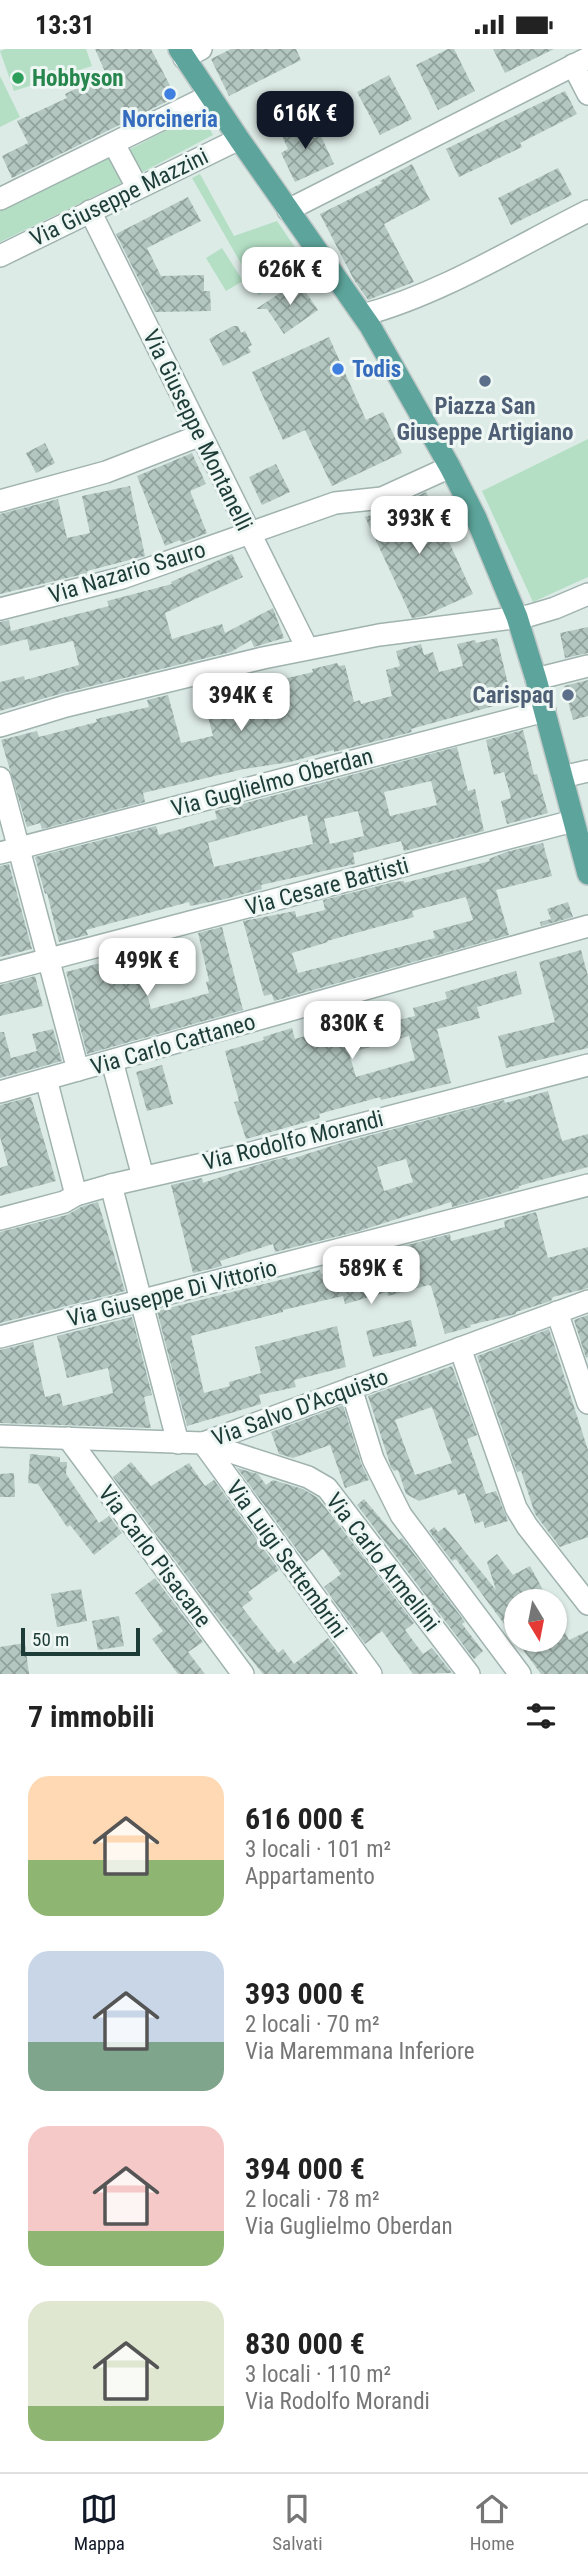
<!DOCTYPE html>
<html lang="it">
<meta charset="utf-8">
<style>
body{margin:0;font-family:"Roboto Condensed",sans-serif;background:#f2f2f2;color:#222;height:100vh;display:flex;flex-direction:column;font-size:26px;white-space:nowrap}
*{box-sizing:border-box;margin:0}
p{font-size:23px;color:#767676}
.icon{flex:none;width:38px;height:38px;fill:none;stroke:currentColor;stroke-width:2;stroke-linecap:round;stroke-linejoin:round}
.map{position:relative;height:1625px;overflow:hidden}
.drawer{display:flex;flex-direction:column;background:#fff;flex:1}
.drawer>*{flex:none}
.needle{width:46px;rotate:170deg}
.fabs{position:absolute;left:504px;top:1540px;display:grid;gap:14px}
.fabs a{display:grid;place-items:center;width:63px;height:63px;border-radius:50%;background:#fff;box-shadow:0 2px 5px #0004;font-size:35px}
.scale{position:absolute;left:21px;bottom:18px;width:119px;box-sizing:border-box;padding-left:7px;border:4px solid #1d3c38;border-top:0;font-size:19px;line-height:24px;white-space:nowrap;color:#1d3c38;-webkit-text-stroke:5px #eef7f4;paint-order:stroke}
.price{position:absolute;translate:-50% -60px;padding:0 16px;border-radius:14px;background:#fff;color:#222;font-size:23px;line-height:46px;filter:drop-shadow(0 2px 4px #0008)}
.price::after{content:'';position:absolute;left:50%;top:42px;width:21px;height:16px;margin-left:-10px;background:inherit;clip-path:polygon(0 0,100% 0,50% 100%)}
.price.current{background:#111827;color:#fff}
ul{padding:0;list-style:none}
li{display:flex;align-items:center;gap:21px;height:175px;padding:0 28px}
li span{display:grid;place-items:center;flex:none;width:196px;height:140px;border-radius:21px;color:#555}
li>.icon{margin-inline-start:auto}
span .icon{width:84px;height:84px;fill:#fffc;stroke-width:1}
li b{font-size:30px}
h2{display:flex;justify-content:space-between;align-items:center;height:84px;padding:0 28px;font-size:30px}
.status{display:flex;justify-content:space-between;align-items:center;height:49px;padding:0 35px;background:#fff;direction:ltr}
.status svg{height:19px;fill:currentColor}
.tab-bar{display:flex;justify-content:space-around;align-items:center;height:98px;border-top:2px solid #e0e0e0;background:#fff;font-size:19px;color:#767676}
.tab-bar a{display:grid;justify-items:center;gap:4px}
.tab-bar .current{color:#111827}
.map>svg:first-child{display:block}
.park{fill:#b4dfc5}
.building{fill:url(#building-cross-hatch);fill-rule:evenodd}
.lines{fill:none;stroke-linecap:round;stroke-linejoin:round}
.minor-casing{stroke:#a0b3af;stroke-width:24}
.major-casing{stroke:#c0c8c7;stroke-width:24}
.minor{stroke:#fff;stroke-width:21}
.major{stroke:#5da59c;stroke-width:21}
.leisure-dot{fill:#2e9e5b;stroke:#eef7f4;stroke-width:2.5}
.shop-dot{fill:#3f7fe0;stroke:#eef7f4;stroke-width:2.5}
.service-dot{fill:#5c6f8a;stroke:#eef7f4;stroke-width:2.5}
.labels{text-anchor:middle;stroke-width:6;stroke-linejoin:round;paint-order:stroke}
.leisure-label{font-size:23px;font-weight:bold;fill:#27864d;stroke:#eef7f4;text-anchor:start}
.shop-label{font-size:23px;font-weight:bold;fill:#366cbe;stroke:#eef7f4}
.street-label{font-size:23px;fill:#1d3c38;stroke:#eef7f4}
.service-label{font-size:23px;font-weight:bold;fill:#4e5e75;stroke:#eef7f4}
</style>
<div class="status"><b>13:31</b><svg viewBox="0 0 49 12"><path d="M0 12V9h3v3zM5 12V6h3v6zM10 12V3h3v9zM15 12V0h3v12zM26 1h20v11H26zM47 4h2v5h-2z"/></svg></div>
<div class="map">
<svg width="588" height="1625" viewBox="0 0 588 1625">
<defs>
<pattern id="building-cross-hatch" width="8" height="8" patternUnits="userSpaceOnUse" patternTransform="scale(1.75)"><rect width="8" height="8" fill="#b3c6c0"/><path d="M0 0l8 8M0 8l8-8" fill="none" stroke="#91a29d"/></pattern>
</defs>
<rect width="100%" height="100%" fill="#ddebe7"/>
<g class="park">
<polygon points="6,0 86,0 92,17 14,42 0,2"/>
<polygon points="0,27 20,68 0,78"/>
<polygon points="201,63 213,86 137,126 125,103"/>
<polygon points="113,107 126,132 0,193 0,161"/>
<polygon points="200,125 234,187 277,172 307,216 259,246 192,129"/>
<polygon points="222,199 243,232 226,242 206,209"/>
<polygon points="588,390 588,528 533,553 482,442"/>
</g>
<g class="building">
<polygon points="95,0 151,0 176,48 12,129 2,107 28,94 17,72 67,49 65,45 106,25"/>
<polygon points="231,0 296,0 301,11 229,47 211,10"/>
<polygon points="448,0 454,0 475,42 438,61 416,16"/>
<polygon points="493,0 554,0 505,24"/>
<polygon points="389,26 412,70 380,86 357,43"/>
<polygon points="565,42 577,65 520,94 522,98 459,128 446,100"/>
<polygon points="313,70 334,115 295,133 281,104 288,100 281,85"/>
<polygon points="412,115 430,151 384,175 414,233 368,251 354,231 320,165 382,134 380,132"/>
<polygon points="558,119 572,146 511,176 498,149"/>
<polygon points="188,148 201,172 147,199 161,227 204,226 204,242 210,242 211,262 155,263 116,185"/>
<polygon points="298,232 318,261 284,285 267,260 256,260"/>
<polygon points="233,277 238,277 241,284 245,282 252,296 248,298 251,303 223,317 209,290"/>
<polygon points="329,288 366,371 383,363 402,404 332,437 305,381 283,391 252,323"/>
<polygon points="45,394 55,414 36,424 26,404"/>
<polygon points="192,404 206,435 190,442 207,484 182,494 180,491 165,497 137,427"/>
<polygon points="276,415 290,443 262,456 249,428"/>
<polygon points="130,437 145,507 87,522 88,524 0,545 0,465 58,450 67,489 90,484 82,447"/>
<polygon points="426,443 473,545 424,567 412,569 365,468 387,461"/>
<polygon points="232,505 243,528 165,564 172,590 222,575 225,584 273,559 284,589 254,598 251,591 231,603 63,644 0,662 0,633 24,627 25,631 79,616 73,592 30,602 27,590 0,597 0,573 9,571 11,582 109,557 107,552 172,535 171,533"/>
<polygon points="588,578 588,604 565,609 560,584"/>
<polygon points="497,589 512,652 411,680 412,683 334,703 334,701 290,713 244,720 143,744 145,753 42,780 40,774 27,778 1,691 37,682 39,688 97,673 96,670 149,658 147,651 168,646 181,694 213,687 204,652 228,645 228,643 313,623 312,620 337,614 339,617 345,616 354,653 360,651 361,655 392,647 386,621 400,617 396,602 421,595 424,606 433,603 439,623 463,617 457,595 475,591 476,594"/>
<polygon points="588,631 588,667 573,671 564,637"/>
<polygon points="523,681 534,726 537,725 548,764 507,775 501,752 511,749 504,723 494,726 486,691"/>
<path d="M457,698l11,44 7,-2 9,42 -80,20 -3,-10 -48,12 2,11 -94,21 1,4 -37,10 -35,7 -1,-4 -103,28 2,5 -29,7 -12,-49 -2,1 -10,-37 121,-31 3,9 58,-16 -2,-8zM431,732l6,24 -47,11 -6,-24zM358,762l6,25 -34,8 -6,-25zM307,766l6,29 -99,23 -6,-24z"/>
<path d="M543,794l9,33 -56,14 13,45 -235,66 -2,-7 -8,2 -21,-75 52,-10 1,6 29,-7 -2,-10 71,-18 10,-1v2l86,-22 -1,-2 17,-7zM466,848l7,23 -40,11 2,7 -137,35 -6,-20 36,-11 -1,-1 87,-24 -2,-6z"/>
<polygon points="9,815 32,900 0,908 0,817"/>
<polygon points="568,853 573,868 541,877 540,873 551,870 547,860"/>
<polygon points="222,878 243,961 87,1005 66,923 108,912 107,908 136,901 151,960 209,944 206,933 209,932 198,884"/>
<polygon points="581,901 588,927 588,999 506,1019 498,987 555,973 539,913"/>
<path d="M516,922l6,23 -45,13 3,11 -43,11 14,54 -70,17 -1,-3 -61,17 1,4 -74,21 -12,-37 5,-1 -14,-50 39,-11 -1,-3 29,-9 3,11 92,-27 3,10 25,-6 -2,-8 34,-9 -2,-7zM409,987l6,24 -59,17 -7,-24z"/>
<polygon points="35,927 43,957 0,967 0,936"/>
<polygon points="53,980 62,1012 0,1029 0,983 4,983 11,1009 37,1002 32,985"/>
<polygon points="162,1016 173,1055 147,1062 136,1023"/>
<path d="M548,1042l14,50 26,-7v33l-69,19v2l-19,6 -48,13 -1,-5 -92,29 -84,21 -2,-8 -53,17 2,5 -29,7 -22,-88 31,-7 1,5 60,-20 24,-6 1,3 53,-17 163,-43 1,3zM406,1110l7,23 -29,9 -7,-24z"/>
<polygon points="31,1048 56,1132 0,1147 0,1119 8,1116 0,1088 0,1056"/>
<polygon points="98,1153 125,1242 0,1274 0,1183 67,1166 81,1158"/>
<polygon points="536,1163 548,1209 588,1198 588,1239 553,1248 551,1252 516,1263 516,1265 508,1267 470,1276 471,1278 445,1285 431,1237 429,1236 388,1247 387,1243 345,1255 343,1247 283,1261 283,1263 191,1287 204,1344 230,1337 229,1333 261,1324 255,1298 337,1277 346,1318 294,1331 296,1338 259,1346 261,1355 187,1377 157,1262 320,1221 321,1225 378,1209 377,1204 450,1185 451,1192 505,1178 504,1172"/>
<polygon points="588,1266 588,1308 586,1309 574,1271"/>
<polygon points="132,1268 152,1346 144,1348 151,1379 0,1374 0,1301 33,1293 45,1348 60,1344 63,1357 113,1344 108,1319 67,1329 57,1287"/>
<polygon points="411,1271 417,1297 373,1308 366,1282"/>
<polygon points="549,1280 588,1401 588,1488 560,1498 535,1465 521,1422 517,1423 477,1307"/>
<path d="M452,1317l25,69 -10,4 19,55 10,-3 12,30 -23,7 -2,-7 -8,3 -10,-31 -7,2 -2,-6 -37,12 -13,-7 -8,-24 -4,1 -3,-4 -23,-71zM432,1358l20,56 -37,12 -20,-55z"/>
<polygon points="343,1356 361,1414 369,1431 345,1439 330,1396 293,1409 279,1405 271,1383"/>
<polygon points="30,1405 60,1408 60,1413 67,1413 66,1425 99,1474 109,1467 122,1484 94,1506 70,1476 67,1478 38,1435 28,1434"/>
<polygon points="131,1413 151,1437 189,1414 205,1437 214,1431 279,1521 248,1543 253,1550 242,1558 278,1604 283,1600 294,1615 328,1589 354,1625 263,1625 221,1573 113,1428"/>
<polygon points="237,1419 258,1425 266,1436 273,1431 303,1440 318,1449 414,1574 405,1581 423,1605 432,1599 452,1624 413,1625 382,1582 365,1595 324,1538 341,1525 323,1500 306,1513"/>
<polygon points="14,1424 15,1448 0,1448 0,1425"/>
<polygon points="364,1450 399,1491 402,1489 465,1573 462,1575 483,1602 474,1610 357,1456"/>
<polygon points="434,1478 438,1483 445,1478 496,1541 487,1513 497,1505 513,1526 530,1517 549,1552 516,1552 516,1591 555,1591 555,1564 569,1591 588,1582 588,1625 541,1625 456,1510 452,1512 429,1482"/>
<polygon points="155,1529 203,1593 188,1603 205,1625 178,1625 152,1590 163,1582 135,1544"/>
<polygon points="81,1540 87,1572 57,1578 51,1545"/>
<polygon points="119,1567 124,1597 98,1601 92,1572"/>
<polygon points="25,1594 29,1625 0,1625 0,1598"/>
</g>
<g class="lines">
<defs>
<g id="minor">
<polyline points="184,9 201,0"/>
<polyline points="573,16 588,45"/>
<polyline points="114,95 137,138"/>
<polyline points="0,150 209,47"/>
<polyline points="288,161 588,9"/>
<polyline points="90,162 307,599"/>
<polyline points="0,207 239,90"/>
<path d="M363,266c78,-21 153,-68 225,-104"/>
<polyline points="0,452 106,423 201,386"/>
<polyline points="0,560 122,529 335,454 382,449 450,418"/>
<polyline points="536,630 588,617"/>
<polyline points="0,677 66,657 263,609 379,586 528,567 555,559 588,545"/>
<polyline points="562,728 588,722"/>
<polyline points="0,729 78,1021"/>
<polyline points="0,804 545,662"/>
<polyline points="0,923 573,772"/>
<polyline points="112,1012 143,1128"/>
<polyline points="46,1030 76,1146"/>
<polyline points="0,1043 588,877"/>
<polyline points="111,1136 178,1394"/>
<polyline points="0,1170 64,1153 76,1146 111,1136 251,1104 588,1016"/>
<polyline points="557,1263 588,1354"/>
<polyline points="0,1288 588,1136"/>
<polyline points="460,1299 516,1459 527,1477 588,1555"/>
<polyline points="351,1339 373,1410 401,1466 520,1625"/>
<polyline points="0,1387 203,1394 588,1252"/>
<polyline points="68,1389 243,1625"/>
<polyline points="203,1394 308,1428 327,1439 469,1625"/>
<polyline points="203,1394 371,1625"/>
</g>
<polyline id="major" points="179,0 239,90 370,277 450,418 476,469 517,568 536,630 588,825"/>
</defs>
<use href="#minor" class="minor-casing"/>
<use href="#major" class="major-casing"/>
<use href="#minor" class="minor"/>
<use href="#major" class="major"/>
</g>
<circle class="leisure-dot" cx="18" cy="29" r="7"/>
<g class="shop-dot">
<circle cx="170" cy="45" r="7"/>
<circle cx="338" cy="320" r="7"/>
</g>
<g class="service-dot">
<circle cx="485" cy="332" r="7"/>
<circle cx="568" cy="646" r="7"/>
</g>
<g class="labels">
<g class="leisure-label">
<text x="32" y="37">Hobbyson</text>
</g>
<g class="shop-label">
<text x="170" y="78">Norcineria</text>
<text x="352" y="328" text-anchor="start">Todis</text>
</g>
<g class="street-label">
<text transform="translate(119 148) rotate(-26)" y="8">Via Giuseppe Mazzini</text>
<text transform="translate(198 381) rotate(64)" y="8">Via Giuseppe Montanelli</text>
<text transform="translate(127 523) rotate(-17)" y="8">Via Nazario Sauro</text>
<text transform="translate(272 733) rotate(-15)" y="8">Via Guglielmo Oberdan</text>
<text transform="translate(327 837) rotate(-15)" y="8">Via Cesare Battisti</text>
<text transform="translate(173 995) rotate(-16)" y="8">Via Carlo Cattaneo</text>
<text transform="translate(293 1091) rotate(-14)" y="8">Via Rodolfo Morandi</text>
<text transform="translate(172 1244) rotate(-14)" y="8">Via Giuseppe Di Vittorio</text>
<text transform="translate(300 1358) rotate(-20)" y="8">Via Salvo D'Acquisto</text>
<text transform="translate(155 1507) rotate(53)" y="8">Via Carlo Pisacane</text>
<text transform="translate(287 1510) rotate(54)" y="8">Via Luigi Settembrini</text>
<text transform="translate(383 1513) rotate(52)" y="8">Via Carlo Armellini</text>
</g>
<g class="service-label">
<text x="485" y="365">Piazza San<tspan x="485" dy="26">Giuseppe Artigiano</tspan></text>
<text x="554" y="654" text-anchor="end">Carispaq</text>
</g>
</g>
</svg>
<div class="fabs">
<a><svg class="needle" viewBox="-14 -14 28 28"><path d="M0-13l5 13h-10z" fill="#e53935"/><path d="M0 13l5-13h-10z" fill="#767676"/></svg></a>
</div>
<div class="scale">50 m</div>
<b class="price current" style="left:305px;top:102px">616K €</b>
<b class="price" style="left:290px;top:258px">626K €</b>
<b class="price" style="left:419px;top:507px">393K €</b>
<b class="price" style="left:241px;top:684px">394K €</b>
<b class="price" style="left:147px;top:949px">499K €</b>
<b class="price" style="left:352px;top:1012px">830K €</b>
<b class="price" style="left:371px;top:1257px">589K €</b>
</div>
<section class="drawer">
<h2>7 immobili<svg class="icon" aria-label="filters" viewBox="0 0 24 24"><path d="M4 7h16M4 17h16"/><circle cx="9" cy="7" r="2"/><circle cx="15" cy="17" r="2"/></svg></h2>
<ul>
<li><span style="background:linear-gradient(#ffd9b3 60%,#8fb573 0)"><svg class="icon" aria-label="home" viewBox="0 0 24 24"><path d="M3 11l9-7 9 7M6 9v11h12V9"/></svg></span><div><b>616 000 €</b><p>3 locali · 101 m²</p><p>Appartamento</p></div></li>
<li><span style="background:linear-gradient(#c9d6e8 65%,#7fa58c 0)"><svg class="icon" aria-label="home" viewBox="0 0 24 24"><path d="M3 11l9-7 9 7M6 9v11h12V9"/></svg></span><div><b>393 000 €</b><p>2 locali · 70 m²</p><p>Via Maremmana Inferiore</p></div></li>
<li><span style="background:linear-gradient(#f6c9c9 75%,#8fb573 0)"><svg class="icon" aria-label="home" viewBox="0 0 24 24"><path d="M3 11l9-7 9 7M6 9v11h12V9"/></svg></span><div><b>394 000 €</b><p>2 locali · 78 m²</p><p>Via Guglielmo Oberdan</p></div></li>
<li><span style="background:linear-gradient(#dfe7d0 75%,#8fb573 0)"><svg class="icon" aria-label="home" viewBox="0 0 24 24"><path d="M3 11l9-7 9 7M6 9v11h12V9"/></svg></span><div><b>830 000 €</b><p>3 locali · 110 m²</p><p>Via Rodolfo Morandi</p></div></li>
</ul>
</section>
<nav class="tab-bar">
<a class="current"><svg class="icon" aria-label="map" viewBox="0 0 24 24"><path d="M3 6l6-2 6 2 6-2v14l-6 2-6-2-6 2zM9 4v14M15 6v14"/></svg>Mappa</a>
<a><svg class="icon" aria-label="saved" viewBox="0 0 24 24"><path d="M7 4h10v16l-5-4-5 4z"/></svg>Salvati</a>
<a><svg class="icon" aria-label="home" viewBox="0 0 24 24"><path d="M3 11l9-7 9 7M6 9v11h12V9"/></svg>Home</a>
</nav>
